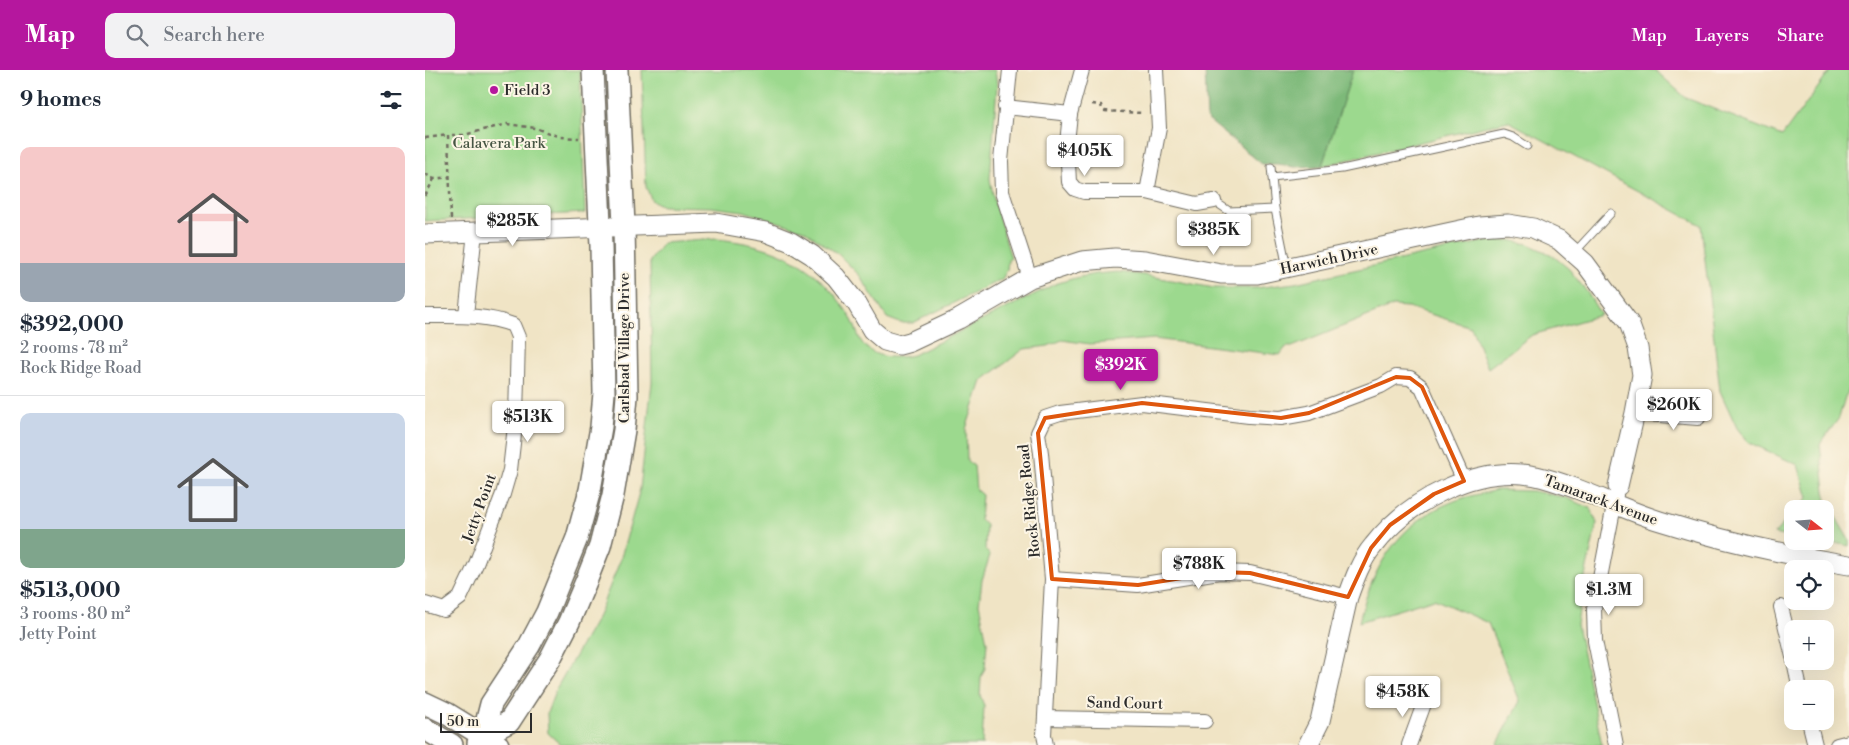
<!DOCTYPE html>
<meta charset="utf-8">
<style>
body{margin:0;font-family:"Libre Bodoni",serif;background:#f2f2f3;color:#1f2937;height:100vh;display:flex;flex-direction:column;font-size:19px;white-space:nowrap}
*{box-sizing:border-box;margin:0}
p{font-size:16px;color:#747a83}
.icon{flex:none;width:28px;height:28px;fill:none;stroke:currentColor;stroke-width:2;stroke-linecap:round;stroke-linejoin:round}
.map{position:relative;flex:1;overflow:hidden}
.drawer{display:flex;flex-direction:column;background:#fff;width:425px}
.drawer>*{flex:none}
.needle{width:32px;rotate:107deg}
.controls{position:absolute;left:1359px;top:430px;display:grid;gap:10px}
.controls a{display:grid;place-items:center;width:50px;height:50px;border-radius:10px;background:#fff;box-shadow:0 5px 20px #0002;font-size:25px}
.scale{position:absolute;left:15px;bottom:12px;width:92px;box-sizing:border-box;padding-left:5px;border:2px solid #2b2b2b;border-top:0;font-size:14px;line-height:18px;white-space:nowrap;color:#2b2b2b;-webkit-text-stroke:4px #fcf5e5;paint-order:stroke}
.price{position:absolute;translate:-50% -42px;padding:0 11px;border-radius:5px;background:#fff;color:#222;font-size:16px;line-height:32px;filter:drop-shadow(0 1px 2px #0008)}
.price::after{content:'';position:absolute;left:50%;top:30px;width:15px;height:11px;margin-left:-8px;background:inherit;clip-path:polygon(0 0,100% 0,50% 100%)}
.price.selected{background:#b5179e;color:#fff}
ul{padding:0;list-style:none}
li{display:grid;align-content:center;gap:10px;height:265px;padding:0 20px}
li+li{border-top:1px solid #e0e1e3}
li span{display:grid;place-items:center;height:155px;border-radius:10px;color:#555}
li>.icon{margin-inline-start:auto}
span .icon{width:90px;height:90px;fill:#fffc;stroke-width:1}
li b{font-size:21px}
h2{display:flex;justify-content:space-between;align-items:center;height:60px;padding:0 20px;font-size:21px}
header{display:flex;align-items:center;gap:30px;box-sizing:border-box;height:70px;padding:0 25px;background:#b5179e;color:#fff}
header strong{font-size:24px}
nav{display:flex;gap:28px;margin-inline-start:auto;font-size:18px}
.search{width:350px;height:45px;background:#f2f2f3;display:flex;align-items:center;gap:12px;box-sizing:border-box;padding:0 18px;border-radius:10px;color:#747a83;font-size:19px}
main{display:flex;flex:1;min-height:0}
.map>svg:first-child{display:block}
.green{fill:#9cd98e;stroke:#64825c}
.forest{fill:#7db979;stroke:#547252}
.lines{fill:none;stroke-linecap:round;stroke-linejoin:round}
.lane-casing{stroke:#706c61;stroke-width:9}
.street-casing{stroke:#706c61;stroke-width:16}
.secondary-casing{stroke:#706c61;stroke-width:21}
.primary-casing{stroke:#706c61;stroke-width:24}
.path{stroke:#706c61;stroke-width:2.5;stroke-dasharray:4 4;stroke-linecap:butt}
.lane{stroke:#fff;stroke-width:7}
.street{stroke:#fff;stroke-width:14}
.secondary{stroke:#fff;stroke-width:19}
.primary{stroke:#fff;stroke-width:21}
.marked{fill:none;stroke:#df570e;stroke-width:4;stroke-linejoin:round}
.poi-dot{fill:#b5179e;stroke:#fcf5e5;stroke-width:2}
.labels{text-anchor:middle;stroke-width:4;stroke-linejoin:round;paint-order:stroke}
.poi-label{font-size:15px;fill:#2b2b2b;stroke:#fcf5e5;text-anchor:start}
.park-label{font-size:15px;fill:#475644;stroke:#fcf5e5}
.street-label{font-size:15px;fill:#2b2b2b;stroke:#fcf5e5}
</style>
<header>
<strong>Map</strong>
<div class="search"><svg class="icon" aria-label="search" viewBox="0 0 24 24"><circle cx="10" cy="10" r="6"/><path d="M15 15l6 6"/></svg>Search here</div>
<nav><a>Map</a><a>Layers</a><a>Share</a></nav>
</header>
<main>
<section class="drawer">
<h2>9 homes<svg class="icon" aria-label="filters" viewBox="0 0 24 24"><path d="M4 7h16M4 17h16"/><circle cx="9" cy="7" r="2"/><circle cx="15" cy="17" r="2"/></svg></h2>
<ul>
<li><span style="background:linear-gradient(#f6c9c9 75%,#9aa5b1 0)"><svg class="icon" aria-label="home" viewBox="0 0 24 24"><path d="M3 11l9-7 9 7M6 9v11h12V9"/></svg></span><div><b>$392,000</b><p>2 rooms · 78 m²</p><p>Rock Ridge Road</p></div></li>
<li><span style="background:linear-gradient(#c9d6e8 75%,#7fa58c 0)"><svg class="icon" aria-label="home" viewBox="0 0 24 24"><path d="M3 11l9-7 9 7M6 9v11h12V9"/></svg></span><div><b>$513,000</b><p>3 rooms · 80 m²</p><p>Jetty Point</p></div></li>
</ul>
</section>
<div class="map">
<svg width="1424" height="675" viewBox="0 0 1424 675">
<rect width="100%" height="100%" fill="#fcf5e5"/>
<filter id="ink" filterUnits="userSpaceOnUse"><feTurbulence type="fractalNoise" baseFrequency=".02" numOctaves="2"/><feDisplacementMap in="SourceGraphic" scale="10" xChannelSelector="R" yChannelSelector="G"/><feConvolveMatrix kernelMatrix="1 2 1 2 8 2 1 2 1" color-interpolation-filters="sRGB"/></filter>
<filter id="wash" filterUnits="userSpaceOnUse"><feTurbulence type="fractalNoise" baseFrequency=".0096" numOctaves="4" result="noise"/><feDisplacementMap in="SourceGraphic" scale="20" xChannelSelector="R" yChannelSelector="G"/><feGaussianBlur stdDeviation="1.12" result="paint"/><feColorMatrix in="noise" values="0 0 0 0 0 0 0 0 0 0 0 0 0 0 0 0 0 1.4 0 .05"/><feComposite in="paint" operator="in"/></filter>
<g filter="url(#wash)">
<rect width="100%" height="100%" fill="#f0e4c5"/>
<g class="green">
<polygon points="0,0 155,0 160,143 0,151"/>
<polygon points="217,0 570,0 572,15 565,109 570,135 586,188 583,190 582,200 577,209 488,253 475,253 462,248 435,206 413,184 379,160 318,141 285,137 238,136 227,131 221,117"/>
<polygon points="928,0 1230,0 1261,28 1357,66 1406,0 1424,0 1424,320 1420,327 1414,348 1395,374 1401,430 1424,470 1424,476 1400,471 1400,439 1373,439 1383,428 1373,395 1323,372 1312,358 1295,321 1276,155 1083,51 897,96"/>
<path d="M292,169c38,4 73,13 102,39 13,12 24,27 33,42 4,7 5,15 9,21 11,18 34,18 52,14l142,-71 20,-6 21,-4 22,-2 26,3 70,13h42l39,-5 186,-41 28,-2 19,4 24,11 17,14 18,23 14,23 -69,20 -44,33 -17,-41 -63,-20 -15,-1 -101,41h-6l-6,8 -126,-16 -64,5 -28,-4 -14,6 -24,3 -42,32 -16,48 1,32 7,5 2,24 6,5 -2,25 6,5 -1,25 5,5 -8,25 -3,24 8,38 -2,26 -4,9 -1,18 4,11 -2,39h-421l-13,-12 -1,-20 9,-24 42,-73 22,-55 20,-72 12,-107 -2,-121 13,-18z"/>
<path d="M1071,420l36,1 32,6 26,11 7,15 -15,67 -5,35 25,120h-105l23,-44 -32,-78 -54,-24 -75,23c13,-54 39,-99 93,-120 14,-6 30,-8 44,-12z"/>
<polygon points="1367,444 1367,468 1349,464"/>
</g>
<polygon class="forest" points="780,0 928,0 897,96 870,97 853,94 837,94 782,49"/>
</g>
<g filter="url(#ink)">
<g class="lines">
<defs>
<g id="lane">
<polyline points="846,97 850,139 862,198"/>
<polyline points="847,107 917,99 1079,64 1088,67 1102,76"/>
<polyline points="789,131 804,141 850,139"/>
<polyline points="1149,183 1186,143"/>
</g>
<g id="street">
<polyline points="585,0 576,91 577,122 605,208"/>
<polyline points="657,0 645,44 642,73 644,112 650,119 659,122 722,122 772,134 789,131"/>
<polyline points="580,37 645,44"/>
<polyline points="722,122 734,58 731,0"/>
<polyline points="41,245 50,162"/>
<path d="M0,246c30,0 59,-2 88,9l5,12 -2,80 -6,53 -7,24 -27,70 -16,34 -16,12 -19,-6"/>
<polyline points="1210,343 1273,348"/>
<polyline points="627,509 713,515 794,502 825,503 923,527"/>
<polyline points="1356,537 1368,587"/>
<polyline points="1369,591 1375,619"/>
<polyline points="620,648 780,651"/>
<polyline points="1384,651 1390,675"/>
<polyline points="621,675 619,665 627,509 616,383 613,363 620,348 635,343 717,333 824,346 856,348 884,343 956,316 971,307 985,308 997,317 1039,411"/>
<polyline points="984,675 1000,631"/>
<polyline points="1191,675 1170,571 1169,539 1191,425"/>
<polyline points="1412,675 1424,672"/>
</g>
<g id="secondary">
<polyline points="0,164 291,153 341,162 366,172 387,185 411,207 432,234 447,260 460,271 474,275 485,272 534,249 605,208 657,191 690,188 720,190 796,204 832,204 1054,156 1083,154 1108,158 1134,170 1160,193 1204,253 1213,278 1217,305 1210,343 1193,416"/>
<path d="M883,675l12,-24 28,-124c6,-17 13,-37 25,-51 36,-46 103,-82 163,-70 43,10 82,32 124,45 60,19 127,34 189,44"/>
</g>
<g id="primary">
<polyline points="0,633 21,643 73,675"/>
<polyline points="0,659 27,675"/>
<polyline points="58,665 84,652 125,589 144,552 162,509 175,476 188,425 199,360 202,326 199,156 192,0"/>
<polyline points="53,673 58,665 66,634 104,576 122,542 152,468 165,420 176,357 179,323 176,176 168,0"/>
</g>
</defs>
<use href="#lane" class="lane-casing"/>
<use href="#street" class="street-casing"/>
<use href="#secondary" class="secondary-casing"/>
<use href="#primary" class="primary-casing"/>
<g class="path">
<polyline points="667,34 676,35 677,39 680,41 718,43"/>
<polyline points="0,68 23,65"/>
<polyline points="0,104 9,109 25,107"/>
<polyline points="0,126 9,109"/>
<polyline points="26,149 23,65 39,65 82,54 110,58 135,67 154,68"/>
</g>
<use href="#lane" class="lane"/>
<use href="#street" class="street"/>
<use href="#secondary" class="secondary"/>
<use href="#primary" class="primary"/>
</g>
</g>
<path class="marked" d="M971,307l14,1 12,9 42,94 -30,13 -44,31 -19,23 -23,49 -98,-24 -31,-1 -81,13 -86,-6 -14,-146 7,-15 97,-15 139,15 28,-5z"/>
<circle class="poi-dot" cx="69" cy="20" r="5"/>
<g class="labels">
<g class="poi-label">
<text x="79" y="25">Field 3</text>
</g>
<g class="park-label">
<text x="74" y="78">Calavera Park</text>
</g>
<g class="street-label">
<text transform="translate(904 189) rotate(-12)" y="5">Harwich Drive</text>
<text transform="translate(199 278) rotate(-90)" y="5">Carlsbad Village Drive</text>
<text transform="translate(1176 430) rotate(20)" y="5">Tamarack Avenue</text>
<text transform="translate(604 431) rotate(-96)" y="5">Rock Ridge Road</text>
<text transform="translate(54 438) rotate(-70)" y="5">Jetty Point</text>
<text transform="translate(700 633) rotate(1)" y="5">Sand Court</text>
</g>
</g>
</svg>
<div class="controls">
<a><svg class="needle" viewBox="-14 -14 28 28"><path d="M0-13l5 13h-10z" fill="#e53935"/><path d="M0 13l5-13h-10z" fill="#747a83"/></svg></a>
<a><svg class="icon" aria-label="locate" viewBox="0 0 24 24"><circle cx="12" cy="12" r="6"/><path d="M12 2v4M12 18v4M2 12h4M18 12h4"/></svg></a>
<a>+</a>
<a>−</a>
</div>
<div class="scale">50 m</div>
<b class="price" style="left:660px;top:107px">$405K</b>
<b class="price" style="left:88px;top:177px">$285K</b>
<b class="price" style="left:789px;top:186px">$385K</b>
<b class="price selected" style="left:696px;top:321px">$392K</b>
<b class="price" style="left:1249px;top:361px">$260K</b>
<b class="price" style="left:103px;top:373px">$513K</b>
<b class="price" style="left:774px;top:520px">$788K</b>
<b class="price" style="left:1184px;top:546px">$1.3M</b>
<b class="price" style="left:978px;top:648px">$458K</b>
</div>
</main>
